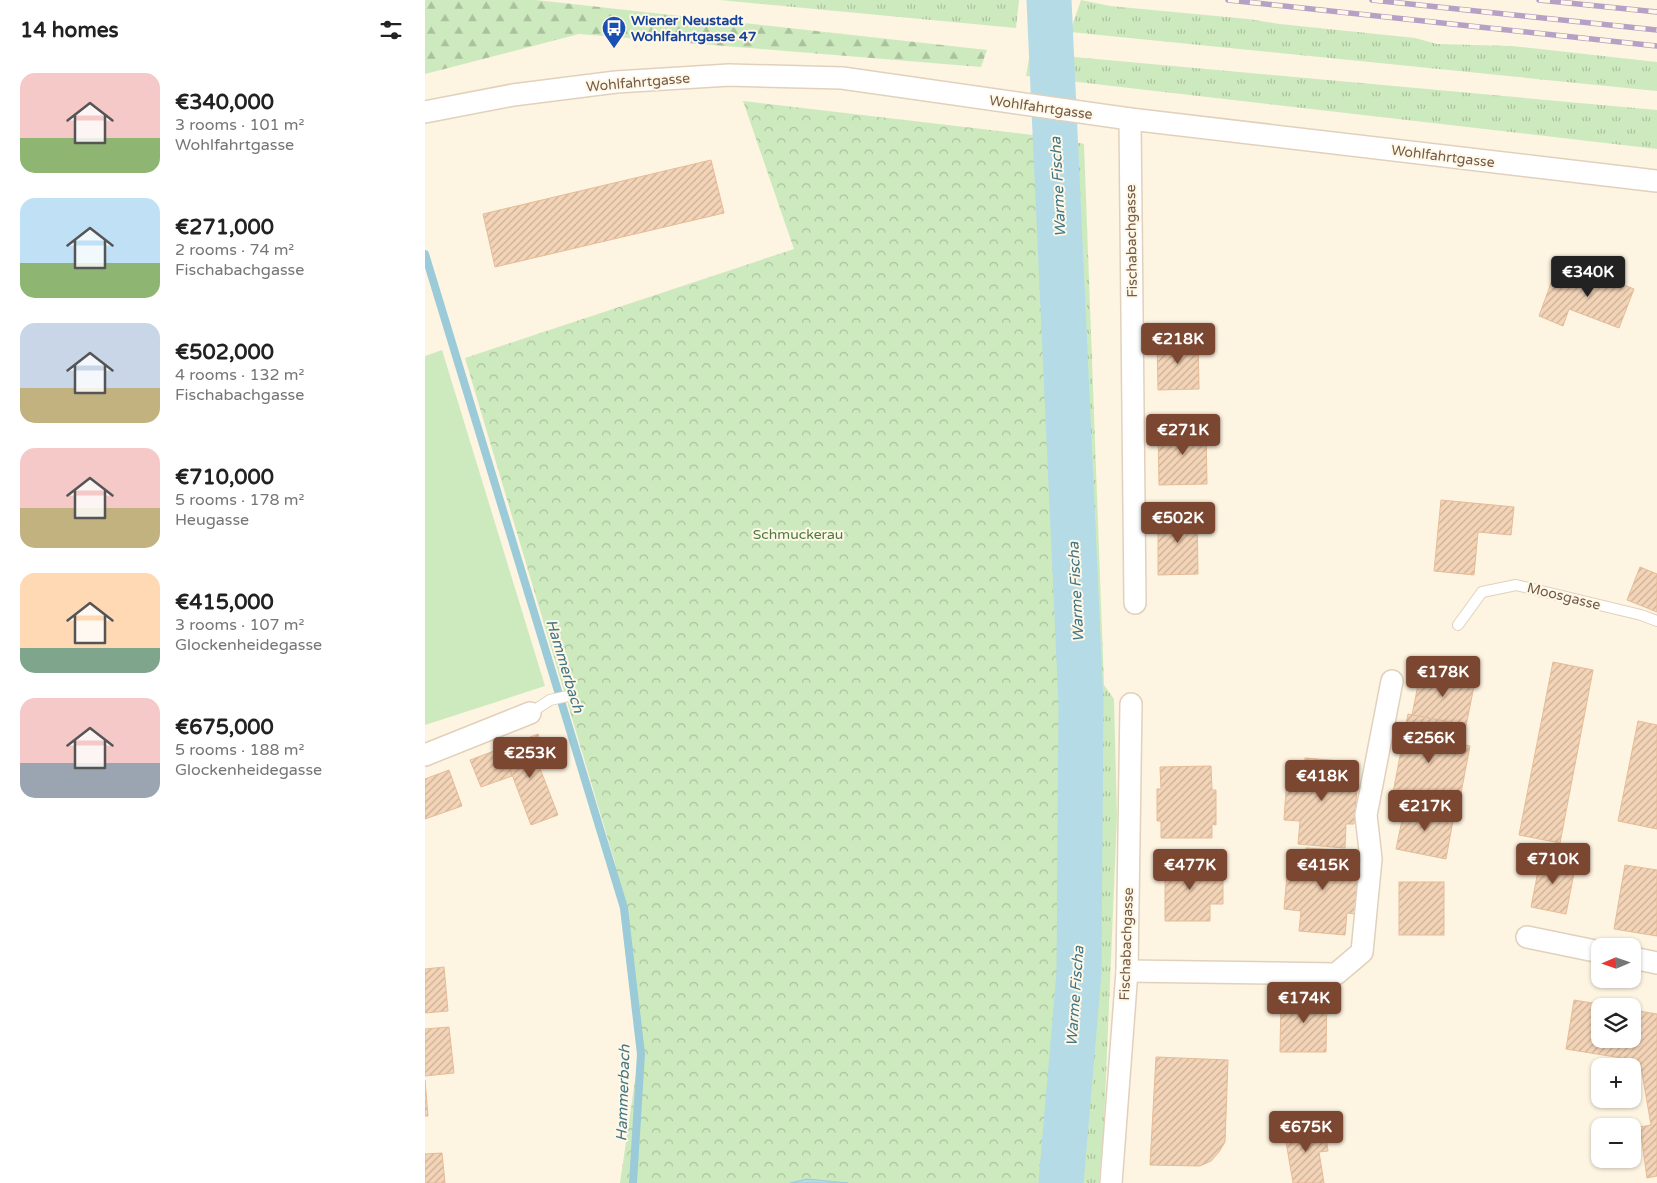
<!DOCTYPE html>
<meta charset="utf-8">
<style>
body{margin:0;font-family:"Varela Round",sans-serif;background:#f6f6f6;color:#222;height:100vh;display:flex;flex-direction:column;font-size:19px;white-space:nowrap}
*{box-sizing:border-box;margin:0}
p{font-size:16px;color:#767676}
.icon{flex:none;width:28px;height:28px;fill:none;stroke:currentColor;stroke-width:2;stroke-linecap:round;stroke-linejoin:round}
.map{position:relative;flex:1;overflow:hidden}
.panel{display:flex;flex-direction:column;background:#fff;width:425px}
.panel>*{flex:none}
.needle{width:32px;rotate:268deg}
.tools{position:absolute;left:1166px;top:938px;display:grid;gap:10px}
.tools a{display:grid;place-items:center;width:50px;height:50px;border-radius:10px;background:#fff;box-shadow:0 1px 4px #0004;font-size:25px}
.price{position:absolute;translate:-50% -42px;padding:0 11px;border-radius:5px;background:#7c4730;color:#fff;font-size:16px;line-height:32px;filter:drop-shadow(0 1px 2px #0008)}
.price::after{content:'';position:absolute;left:50%;top:30px;width:15px;height:11px;margin-left:-8px;background:inherit;clip-path:polygon(0 0,100% 0,50% 100%)}
.price.current{background:#222;color:#fff}
ul{padding:0;list-style:none}
li{display:flex;align-items:center;gap:15px;height:125px;padding:0 20px}
li span{display:grid;place-items:center;flex:none;width:140px;height:100px;border-radius:15px;color:#555}
li>.icon{margin-inline-start:auto}
span .icon{width:60px;height:60px;fill:#fffc;stroke-width:1}
li b{font-size:21px}
h2{display:flex;justify-content:space-between;align-items:center;height:60px;padding:0 20px;font-size:21px}
main{display:flex;flex:1;min-height:0}
.map>svg:first-child{display:block}
.grass{fill:url(#grass-tufts)}
.forest{fill:url(#forest-firs)}
.park{fill:url(#park-crowns)}
.pitch{fill:#cdeabf}
.water{fill:url(#water-rules);stroke:#9bcad8}
.lines{fill:none;stroke-linecap:round;stroke-linejoin:round}
.stream{stroke:#9bcad8;stroke-width:8}
.river{stroke:#b5dbe6;stroke-width:45}
.building{fill:url(#building-hatch);stroke:#e6bc98}
.service-casing{stroke:#e1d1bc;stroke-width:12}
.minor-casing{stroke:#e1d1bc;stroke-width:24}
.service{stroke:#fff;stroke-width:10}
.minor{stroke:#fff;stroke-width:21}
.rail-casing{stroke:#b7a0c6;stroke-width:5.5}
.rail{stroke:#fff8e7;stroke-width:4;stroke-dasharray:11;stroke-linecap:butt}
.labels{text-anchor:middle;stroke-width:4;stroke-linejoin:round;paint-order:stroke}
.transit-label{font-size:14px;font-weight:bold;fill:#164399;stroke:#fff8e7;text-anchor:start}
.street-label{font-size:14px;fill:#745b47;stroke:#fff8e7}
.park-label{font-size:14px;fill:#4c7a3f;stroke:#fff8e7}
.water-label{font-size:15px;font-style:italic;fill:#417688;stroke:#fff8e7}
</style>
<main>
<section class="panel">
<h2>14 homes<svg class="icon" aria-label="filters" viewBox="0 0 24 24"><path d="M4 7h16M4 17h16"/><circle cx="9" cy="7" r="2"/><circle cx="15" cy="17" r="2"/></svg></h2>
<ul>
<li><span style="background:linear-gradient(#f6c9c9 65%,#8fb573 0)"><svg class="icon" aria-label="home" viewBox="0 0 24 24"><path d="M3 11l9-7 9 7M6 9v11h12V9"/></svg></span><div><b>€340,000</b><p>3 rooms · 101 m²</p><p>Wohlfahrtgasse</p></div></li>
<li><span style="background:linear-gradient(#bfe0f5 65%,#8fb573 0)"><svg class="icon" aria-label="home" viewBox="0 0 24 24"><path d="M3 11l9-7 9 7M6 9v11h12V9"/></svg></span><div><b>€271,000</b><p>2 rooms · 74 m²</p><p>Fischabachgasse</p></div></li>
<li><span style="background:linear-gradient(#c9d6e8 65%,#c2b280 0)"><svg class="icon" aria-label="home" viewBox="0 0 24 24"><path d="M3 11l9-7 9 7M6 9v11h12V9"/></svg></span><div><b>€502,000</b><p>4 rooms · 132 m²</p><p>Fischabachgasse</p></div></li>
<li><span style="background:linear-gradient(#f6c9c9 60%,#c2b280 0)"><svg class="icon" aria-label="home" viewBox="0 0 24 24"><path d="M3 11l9-7 9 7M6 9v11h12V9"/></svg></span><div><b>€710,000</b><p>5 rooms · 178 m²</p><p>Heugasse</p></div></li>
<li><span style="background:linear-gradient(#ffd9b3 75%,#7fa58c 0)"><svg class="icon" aria-label="home" viewBox="0 0 24 24"><path d="M3 11l9-7 9 7M6 9v11h12V9"/></svg></span><div><b>€415,000</b><p>3 rooms · 107 m²</p><p>Glockenheidegasse</p></div></li>
<li><span style="background:linear-gradient(#f6c9c9 65%,#9aa5b1 0)"><svg class="icon" aria-label="home" viewBox="0 0 24 24"><path d="M3 11l9-7 9 7M6 9v11h12V9"/></svg></span><div><b>€675,000</b><p>5 rooms · 188 m²</p><p>Glockenheidegasse</p></div></li>
</ul>
</section>
<div class="map">
<svg width="1232" height="1183" viewBox="0 0 1232 1183">
<defs>
<pattern id="grass-tufts" width="24" height="20" patternUnits="userSpaceOnUse" patternTransform="scale(1.25)"><rect width="24" height="20" fill="#cdeabf"/><path d="M3 7l-1-3M5 7V3M7 7l1-3M15 17l-1-3M17 17v-4M19 17l1-3" fill="none" stroke="#abc19d"/></pattern>
<pattern id="forest-firs" width="22" height="20" patternUnits="userSpaceOnUse" patternTransform="scale(1.25)"><rect width="22" height="20" fill="#cdeabf"/><path d="M5 1l3.5 6h-7zM16 11l3.5 6h-7z" fill="#abc19d"/></pattern>
<pattern id="park-crowns" width="20" height="18" patternUnits="userSpaceOnUse" patternTransform="scale(1.25)"><rect width="20" height="18" fill="#cdeabf"/><path d="M2 6a3 3 0 1 1 6 0M12 15a3 3 0 1 1 6 0" fill="none" stroke="#abc19d"/></pattern>
<pattern id="water-rules" width="6" height="5" patternUnits="userSpaceOnUse" patternTransform="scale(1.25)"><rect width="6" height="5" fill="#b5dbe6"/><path d="M0 2.5h6" fill="none" stroke="#98b5bc"/></pattern>
<pattern id="building-hatch" width="6" height="6" patternUnits="userSpaceOnUse" patternTransform="scale(1.25)"><rect width="6" height="6" fill="#f3d4b7"/><path d="M-1 1l2-2M0 6l6-6M5 7l2-2" fill="none" stroke="#c9af97"/></pattern>
</defs>
<rect width="100%" height="100%" fill="#fdf4e1"/>
<g class="grass">
<polygon points="295,0 594,0 591,28"/>
<polygon points="656,0 685,6 823,19 855,24 990,38 1012,44 1087,46 1232,62 1232,91 645,32"/>
<polygon points="605,53 1232,110 1232,149 601,76"/>
<polygon points="559,130 624,137 659,144 679,685 689,699 692,816 679,1124 674,1183 511,1183"/>
</g>
<polygon class="forest" points="0,0 111,0 562,50 556,67 154,34 0,74"/>
<polygon class="park" points="318,101 624,137 651,718 649,973 628,1183 195,1183 213,1060 190,863 40,358 369,249"/>
<polygon class="pitch" points="17,350 120,686 0,725 0,356"/>
<polygon class="water" points="382,1179 423,1183 365,1183"/>
<g class="lines">
<polyline class="stream" points="0,254 199,908 216,1054 208,1183"/>
<polyline class="river" points="624,0 656,704 654,973 636,1183"/>
</g>
<g class="building">
<polygon points="286,160 299,213 70,267 58,214"/>
<polygon points="1162,265 1196,278 1194,283 1209,289 1194,328 1144,309 1138,326 1114,316 1129,275 1154,285"/>
<polygon points="773,339 774,389 733,390 732,340"/>
<polygon points="781,427 782,484 734,485 733,428"/>
<polygon points="1016,500 1089,507 1086,535 1053,532 1049,575 1009,571"/>
<polygon points="772,513 773,574 733,575 733,514"/>
<polygon points="1215,567 1232,574 1232,612 1202,600"/>
<polygon points="1128,662 1168,670 1135,843 1094,835"/>
<polygon points="996,670 1050,681 1041,726 987,715"/>
<polygon points="983,714 1030,723 1026,742 1045,746 1036,793 1017,790 1012,812 966,803"/>
<polygon points="1213,721 1232,725 1232,829 1193,821"/>
<polygon points="113,734 120,755 111,758 133,815 106,825 77,748"/>
<polygon points="77,748 87,776 56,787 45,760"/>
<polygon points="880,758 927,762 926,779 933,779 929,824 921,824 920,848 873,844 875,821 859,820 862,775 879,776"/>
<polygon points="786,766 787,790 791,790 791,825 787,824 787,838 736,838 736,821 732,821 732,789 736,789 735,767"/>
<polygon points="24,770 37,806 0,819 0,779"/>
<polygon points="980,806 1029,815 1021,859 971,849"/>
<polygon points="881,848 927,851 926,868 933,869 930,914 922,913 920,935 874,931 876,911 859,909 863,864 880,865"/>
<polygon points="1116,856 1151,863 1141,914 1106,907"/>
<polygon points="740,860 784,860 785,880 798,880 798,904 785,904 785,921 740,921"/>
<polygon points="1200,865 1232,870 1232,936 1189,929"/>
<rect x="974" y="882" width="45" height="53"/>
<polygon points="19,967 23,1011 0,1013 0,969"/>
<polygon points="856,997 902,997 901,1052 855,1052"/>
<polygon points="1149,1000 1186,1006 1175,1006 1175,1039 1208,1039 1208,1010 1232,1014 1232,1176 1222,1178 1215,1127 1226,1125 1215,1061 1141,1049"/>
<polygon points="24,1027 29,1073 0,1076 0,1029"/>
<polygon points="731,1057 803,1060 800,1142 794,1152 786,1161 775,1166 725,1165"/>
<polygon points="0,1080 3,1116 0,1116"/>
<polygon points="899,1124 903,1151 894,1152 899,1183 868,1183 859,1130"/>
<polygon points="17,1153 20,1183 0,1183 0,1154"/>
</g>
<g class="lines">
<defs>
<g id="service">
<polyline points="1033,625 1057,592 1091,585 1216,615 1232,621"/>
<polyline points="105,713 125,700 143,696"/>
</g>
<g id="minor">
<polyline points="0,112 88,95 191,82 304,75 417,78 705,119 1232,181"/>
<polyline points="705,119 710,603"/>
<polyline points="0,755 105,713"/>
<polyline points="1102,937 1175,952"/>
<polyline points="1208,958 1232,963"/>
<polyline points="702,971 911,974 937,952 946,859 941,815 967,681"/>
<polyline points="686,1183 702,971 706,704"/>
</g>
</defs>
<use href="#service" class="service-casing"/>
<use href="#minor" class="minor-casing"/>
<use href="#service" class="service"/>
<use href="#minor" class="minor"/>
<defs>
<g id="rail">
<polyline points="803,0 1232,46"/>
<polyline points="947,0 1232,30"/>
<polyline points="1114,0 1232,12"/>
</g>
</defs>
<use href="#rail" class="rail-casing"/>
<use href="#rail" class="rail"/>
</g>
<defs>
<symbol id="bus-pin" viewBox="-11 -11 22 30"><path d="M0 17L-7.5 6A9.5 9.5 0 1 1 7.5 6Z" fill="#1a4fb4" stroke="#fff8e7"/><path d="M-5-6H5V4H4V6H2V4H-2V6H-4V4H-5ZM-3.5-4V0h7V-4ZM-3.5 1.2v1.5H-2V1.2ZM2 1.2v1.5H3.5V1.2Z" fill="#fff"/></symbol>
</defs>
<g fill-rule="evenodd">
<use href="#bus-pin" x="175" y="14" width="28" height="38"/>
</g>
<g class="labels">
<g class="transit-label">
<text x="206" y="25">Wiener Neustadt<tspan x="206" dy="16">Wohlfahrtgasse 47</tspan></text>
</g>
<g class="street-label">
<text transform="translate(213 82) rotate(-5)" y="5">Wohlfahrtgasse</text>
<text transform="translate(616 107) rotate(8)" y="5">Wohlfahrtgasse</text>
<text transform="translate(1018 156) rotate(7)" y="5">Wohlfahrtgasse</text>
<text transform="translate(706 241) rotate(-91)" y="5">Fischabachgasse</text>
<text transform="translate(1139 596) rotate(14)" y="5">Moosgasse</text>
<text transform="translate(701 944) rotate(-88)" y="5">Fischabachgasse</text>
</g>
<g class="park-label">
<text x="373" y="539">Schmuckerau</text>
</g>
<g class="water-label">
<text transform="translate(633 187) rotate(-93)" y="5">Warme Fischa</text>
<text transform="translate(651 592) rotate(-93)" y="5">Warme Fischa</text>
<text transform="translate(140 666) rotate(73)" y="5">Hammerbach</text>
<text transform="translate(650 996) rotate(-86)" y="5">Warme Fischa</text>
<text transform="translate(198 1093) rotate(-88)" y="5">Hammerbach</text>
</g>
</g>
</svg>
<div class="tools">
<a><svg class="needle" viewBox="-14 -14 28 28"><path d="M0-13l5 13h-10z" fill="#e53935"/><path d="M0 13l5-13h-10z" fill="#767676"/></svg></a>
<a><svg class="icon" aria-label="layers" viewBox="0 0 24 24"><path d="M12 4l9 5-9 5-9-5zM3 14l9 5 9-5"/></svg></a>
<a>+</a>
<a>−</a>
</div>
<b class="price current" style="left:1163px;top:298px">€340K</b>
<b class="price" style="left:753px;top:365px">€218K</b>
<b class="price" style="left:758px;top:456px">€271K</b>
<b class="price" style="left:753px;top:544px">€502K</b>
<b class="price" style="left:1018px;top:698px">€178K</b>
<b class="price" style="left:1004px;top:764px">€256K</b>
<b class="price" style="left:105px;top:779px">€253K</b>
<b class="price" style="left:897px;top:802px">€418K</b>
<b class="price" style="left:1000px;top:832px">€217K</b>
<b class="price" style="left:1128px;top:885px">€710K</b>
<b class="price" style="left:765px;top:891px">€477K</b>
<b class="price" style="left:898px;top:891px">€415K</b>
<b class="price" style="left:879px;top:1024px">€174K</b>
<b class="price" style="left:881px;top:1153px">€675K</b>
</div>
</main>
